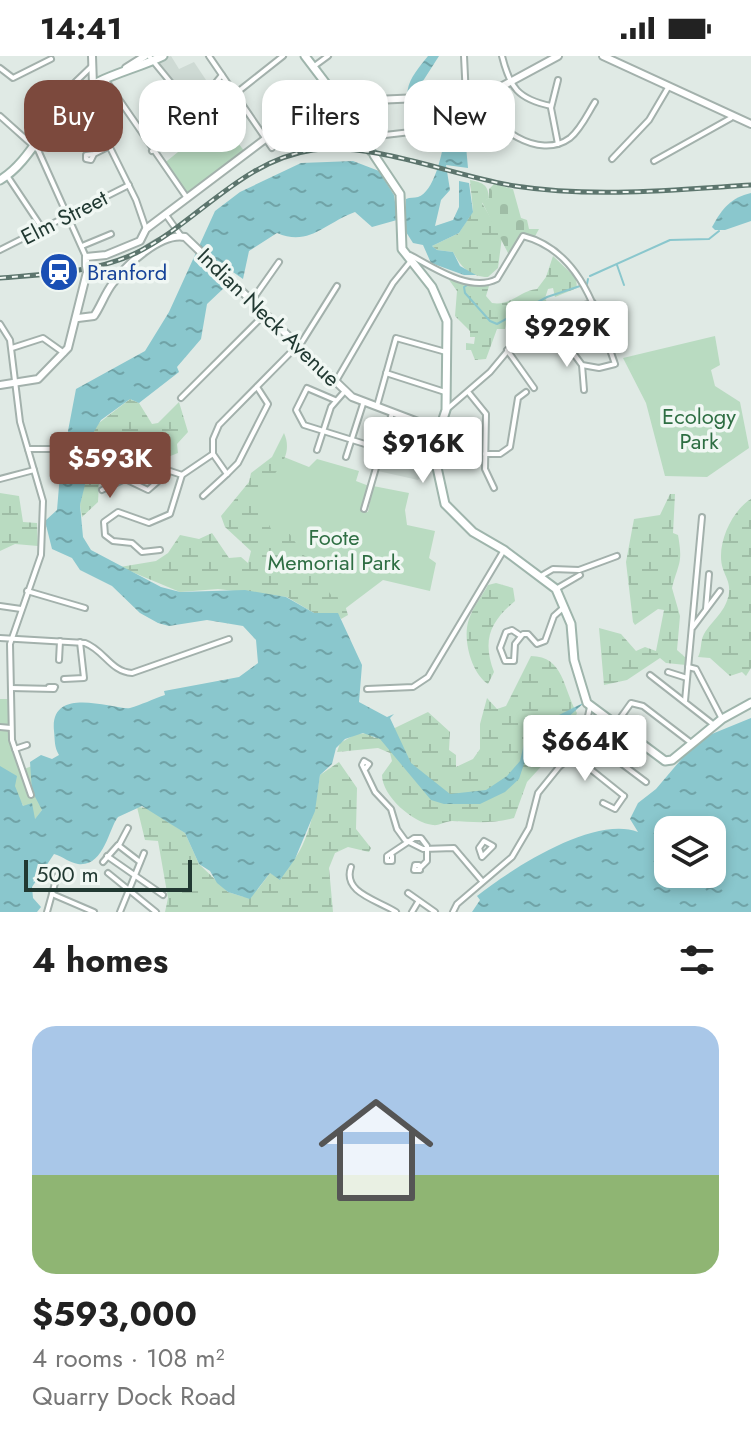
<!DOCTYPE html>
<meta charset="utf-8">
<style>
body{margin:0;font-family:Jost,sans-serif;background:#f2f2f2;color:#222;height:100vh;display:flex;flex-direction:column;font-size:30px;white-space:nowrap}
*{box-sizing:border-box;margin:0}
p{font-size:26px;color:#767676}
.icon{flex:none;width:44px;height:44px;fill:none;stroke:currentColor;stroke-width:2;stroke-linecap:round;stroke-linejoin:round}
.map{position:relative;height:856px;overflow:hidden}
.drawer{display:flex;flex-direction:column;background:#fff;flex:1}
.drawer>*{flex:none}
.top-card{position:absolute;left:24px;top:24px;width:704px;height:72px;display:flex;gap:16px}
.fabs{position:absolute;left:654px;top:760px;display:grid;gap:16px}
.fabs a{display:grid;place-items:center;width:72px;height:72px;border-radius:16px;background:#fff;box-shadow:0 4px 12px #0003;font-size:40px}
.scale{position:absolute;left:24px;bottom:20px;width:168px;box-sizing:border-box;padding-left:8px;border:4px solid #213932;border-top:0;font-size:22px;line-height:28px;white-space:nowrap;color:#213932;-webkit-text-stroke:6px #f0f7f3;paint-order:stroke}
.price{position:absolute;translate:-50% -68px;padding:0 18px;border-radius:8px;background:#fff;color:#222;font-size:26px;line-height:52px;filter:drop-shadow(0 2px 4px #0008)}
.price::after{content:'';position:absolute;left:50%;top:48px;width:24px;height:18px;margin-left:-12px;background:inherit;clip-path:polygon(0 0,100% 0,50% 100%)}
.price.current{background:#7c493d;color:#fff}
ul{padding:0;list-style:none}
li{display:grid;align-content:center;gap:16px;height:424px;padding:0 32px}
li+li{border-top:2px solid #e0e0e0}
li span{display:grid;place-items:center;height:248px;border-radius:24px;color:#555}
li>.icon{margin-inline-start:auto}
span .icon{width:144px;height:144px;fill:#fffc;stroke-width:1}
li b{font-size:34px}
h2{display:flex;justify-content:space-between;align-items:center;height:96px;padding:0 32px;font-size:34px}
.tag{padding:0 28px;border-radius:24px;background:#fff;box-shadow:0 4px 12px #0003;font-size:28px;line-height:72px}
.tag.current{background:#7c493d;color:#fff}
.status{display:flex;justify-content:space-between;align-items:center;height:56px;padding:0 40px;background:#fff;direction:ltr}
.status svg{height:22px;fill:currentColor}
.map>svg:first-child{display:block}
.built{fill:#cedad4}
.green{fill:#b9dbc1}
.wetland{fill:url(#wetland-marsh)}
.cemetery{fill:url(#cemetery-stones)}
.water{fill:url(#water-ripples);fill-rule:evenodd}
.lines{fill:none;stroke-linecap:round;stroke-linejoin:round}
.stream{stroke:#8ac7cd;stroke-width:2}
.minor-casing{stroke:#a3b1ac;stroke-width:8}
.tertiary-casing{stroke:#a3b1ac;stroke-width:10}
.secondary-casing{stroke:#9fb5ac;stroke-width:11}
.minor{stroke:#fff;stroke-width:4}
.tertiary{stroke:#fff;stroke-width:6}
.secondary{stroke:#fff;stroke-width:7}
.rail-casing{stroke:#5c756d;stroke-width:5}
.rail{stroke:#f0f7f3;stroke-width:2;stroke-dasharray:6;stroke-linecap:butt}
.tertiary-bridge-casing{stroke:#a3b1ac;stroke-width:10;stroke-linecap:butt}
.tertiary-bridge{stroke:#fff;stroke-width:6}
.labels{text-anchor:middle;stroke-width:7;stroke-linejoin:round;paint-order:stroke}
.street-label{font-size:22px;fill:#213932;stroke:#f0f7f3}
.transit-label{font-size:22px;fill:#164399;stroke:#f0f7f3;text-anchor:start}
.park-label{font-size:22px;fill:#2e6e43;stroke:#f0f7f3}
</style>
<div class="status"><b>14:41</b><svg viewBox="0 0 49 12"><path d="M0 12V9h3v3zM5 12V6h3v6zM10 12V3h3v9zM15 12V0h3v12zM26 1h20v11H26zM47 4h2v5h-2z"/></svg></div>
<div class="map">
<svg width="751" height="856" viewBox="0 0 751 856">
<defs>
<pattern id="wetland-marsh" width="20" height="14" patternUnits="userSpaceOnUse" patternTransform="scale(2)"><rect width="20" height="14" fill="#b9dbc1"/><path d="M1 5h8M5 5V1M11 12h8M15 12V8" fill="none" stroke="#9fbda6"/></pattern>
<pattern id="cemetery-stones" width="16" height="16" patternUnits="userSpaceOnUse" patternTransform="scale(2)"><rect width="16" height="16" fill="#b9dbc1"/><path d="M2 7V4a2 2 0 0 1 4 0v3zM10 15v-3a2 2 0 0 1 4 0v3z" fill="#9fbda6"/></pattern>
<pattern id="water-ripples" width="26" height="14" patternUnits="userSpaceOnUse" patternTransform="scale(2)"><rect width="26" height="14" fill="#8ac7cd"/><path d="M2 4q2-2 4 0t4 0M15 11q2-2 4 0t4 0" fill="none" stroke="#70a3a7"/></pattern>
</defs>
<rect width="100%" height="100%" fill="#e0eae5"/>
<g class="built">
<polygon points="171,0 179,13 194,6 212,33 194,55 157,5"/>
<polygon points="415,366 430,393 432,407 418,424 378,415 387,384 408,391"/>
</g>
<g class="green">
<polygon points="222,20 245,54 225,70 245,96 187,142 162,109 183,92 185,81 177,75"/>
<polygon points="466,44 467,51 456,64 434,67 422,50 415,47"/>
<polygon points="715,280 720,309 711,314 715,330 740,346 749,392 707,421 665,420 646,347 623,302"/>
<polygon points="284,401 309,411 317,403 359,415 356,425 369,430 361,455 368,456 373,430 409,437 405,454 407,469 435,475 429,502 436,507 430,535 383,524 338,558 244,448"/>
<path d="M0,643h9c0,25 -2,49 15,70l8,-3 10,44 -9,12 -33,-55z"/>
</g>
<g class="wetland">
<path d="M470,124c13,3 18,4 19,18l-7,5 20,34 -4,31 -10,9c-18,0 -27,-10 -35,-25l-16,-2 -5,-4 27,-13 14,-22z"/>
<path d="M553,200l23,22 1,10 -22,9 -2,-9 -5,1 -3,9 6,13 -21,6 -4,-2 -20,9 -1,5h-8l-11,30 -11,1 -4,-10h-5v-7l8,1 1,-7h-5v-6l-15,-15 2,-25 -10,-14 42,9 -3,10 6,7c20,3 27,-12 45,-14l9,-12z"/>
<polygon points="130,343 139,347 152,368 158,367 179,346 188,376 177,388 178,397 99,428 98,446 82,461 80,449 95,370"/>
<path d="M284,377c11,25 -11,40 -24,60v13l12,25 15,-1 44,65 12,4 5,16 -7,4 -4,-6h-23l-27,-16 -69,-8 -38,3 -60,-25 36,-6 12,-8 12,-18 19,4 13,-6 17,25 12,-1 7,6 3,-12 -26,-24 -4,-11 28,-34 2,-9 21,-16z"/>
<polygon points="0,437 19,440 23,466 37,467 38,490 15,488 0,495"/>
<path d="M670,438h5l-2,39 5,2c5,28 1,27 -6,53l8,28 -3,34 9,8v7l-20,-2 -6,-5 -33,22 -23,5 -5,-57 22,6 15,17 9,-4 11,4 8,-41 -6,-1 -23,16 -2,-3 -7,-60 8,-43 26,-4z"/>
<path d="M751,443v169l-5,8 -4,-4 -12,4 -20,-18 -12,-1c4,-7 2,-16 6,-23 9,-15 22,-22 25,-41 1,-11 -3,-15 -6,-24 -8,-23 9,-59 28,-70z"/>
<path d="M496,527l17,5 2,13c-25,21 -33,39 -21,71l-6,12c-17,-11 -26,-46 -19,-65 4,-12 13,-23 19,-34z"/>
<path d="M531,600c33,0 32,33 46,57l-9,24 -41,45 -13,36c-21,6 -41,4 -62,3 -6,0 -13,5 -19,4 -20,-2 -51,-29 -51,-50l10,-14 -2,-8 -12,-5 -41,4 3,-9 16,-9 14,-1 4,5 54,-26 22,20 -1,18 7,5v12l17,-8 7,-10v-25l7,-26 10,11 9,-3z"/>
<path d="M339,706l18,26 -1,41 15,19 -2,4 -21,-5 -13,6 -6,15 4,44h-168l3,-14 -10,-57 -13,-1 -8,-33 11,1 37,25 14,31 29,28 16,5 14,-8 12,-16 5,3c33,-16 40,-69 45,-101z"/>
</g>
<polygon class="cemetery" points="494,128 513,133 521,162 527,164 529,173 539,173 534,182 520,179 509,199 482,146 489,142 489,133"/>
<g class="water">
<path d="M428,0h11l-25,39 1,7 7,4 11,17 23,-3 9,15 3,33 -22,-3 4,25 -9,10 -6,26 18,-6 6,-13v-26l10,2 4,29 -14,21 -27,13 5,4 16,2 7,14 16,9h-12l-33,-12 -8,-18 -10,-2 -7,-11 -2,-14 -32,9 -17,-15c-30,11 -46,35 -78,21l-28,18 -6,28 -33,-23 -1,10 16,21 -18,17 -6,35 -24,28 2,5 -40,31 -9,-4 -29,21 -9,15 1,17 -13,53 3,32 8,13 70,37 19,5 65,-2 41,7 28,16h24l24,52 -3,37 28,15 7,-3 -4,4 21,45 39,31 36,-4 21,-14 13,-15 7,-30 58,-29 -19,17 -24,9 -9,9 -14,42 -14,13 -25,12h-36l-13,-4 -51,-61 -17,-6 -18,6 -9,9 -4,16 -12,11 -5,36 -20,48 -15,21 -10,-7 -20,26 -22,-7 -11,-9 -7,-12 -11,-7 -14,-31 -43,-27 -24,11c-10,13 -14,50 -40,47 -8,-1 -16,-8 -24,-10l-22,33 1,11 8,9 -4,5h-37v-146l17,10 -2,10 8,20 9,-3 3,16 7,-9 -10,-19 -2,-29 11,-7 11,4 7,-4c-5,-8 -4,-15 -5,-24 -5,-48 63,-20 76,-23 11,-3 23,-9 35,-13l-1,-4 75,-14 19,-14 -2,-23 -13,-14 -36,-6 -38,6 -11,-3 -18,-10 -28,-27 -32,-16 -8,-12 -20,-9 -7,-28 12,-11 3,-36 11,-12 -3,-31 8,-42 69,-38 24,-39 46,-101 25,-19 61,-29 52,-2 26,10 15,24 2,14 10,1v-11c4,-2 8,-1 12,-2 16,-5 24,-43 26,-56l-12,-14 -4,1c-30,-29 -25,-42 0,-72z"/>
<path d="M751,137v28l-26,9h-10l-3,-3c11,-20 19,-29 39,-34z"/>
<path d="M751,662v194h-279l8,-12 -3,-4c34,-27 117,-81 161,-64l-8,-13 8,-16 18,-14 34,-40 12,-11zM668,774h44v44h-44z"/>
</g>
<g class="lines">
<g class="stream">
<polyline points="617,209 624,229"/>
<polyline points="590,220 670,184 709,183 719,175"/>
<polyline points="469,228 464,231 465,237 490,265 497,268 547,241 580,230"/>
<polyline points="587,228 588,223"/>
</g>
<defs>
<g id="minor">
<polyline points="149,0 194,55"/>
<polyline points="209,0 272,92"/>
<polyline points="464,0 466,41"/>
<path d="M502,0c8,32 16,43 49,50"/>
<polyline points="313,11 328,0"/>
<polyline points="0,12 13,22 51,3"/>
<polyline points="105,23 187,142"/>
<polyline points="77,25 136,144 146,173"/>
<polyline points="37,35 55,59"/>
<polyline points="235,38 283,0"/>
<path d="M481,40c9,31 58,65 89,42 11,-9 18,-25 25,-36"/>
<polyline points="0,60 38,94 86,201"/>
<polyline points="39,61 91,11"/>
<polyline points="74,75 84,80 100,73"/>
<polyline points="366,81 370,86 385,79 428,74"/>
<polyline points="558,88 551,52 558,24"/>
<polyline points="152,95 172,80 222,19"/>
<polyline points="94,98 86,99 86,103 91,104 94,98 108,91"/>
<polyline points="612,103 649,64 669,30"/>
<polyline points="654,105 731,62"/>
<polyline points="8,121 42,172"/>
<polyline points="166,159 181,180"/>
<polyline points="82,190 111,178"/>
<polyline points="0,194 129,129"/>
<path d="M410,199c23,12 60,38 87,24l26,-43c59,15 74,78 92,128l-16,4 -17,-3 -17,-23 -10,-29"/>
<polyline points="253,243 279,206"/>
<polyline points="0,268 10,284 20,366 43,445 41,499 10,588 12,684 31,739"/>
<polyline points="300,289 337,230"/>
<polyline points="12,292 43,282 64,297"/>
<polyline points="507,294 534,332"/>
<polyline points="582,309 584,334"/>
<polyline points="386,317 445,336"/>
<polyline points="336,325 393,227 410,206"/>
<polyline points="469,337 486,358 485,413 494,432"/>
<polyline points="181,342 265,258"/>
<polyline points="335,344 307,332 296,354 304,369 381,393"/>
<polyline points="377,350 396,282 446,296"/>
<polyline points="446,354 490,316 536,261 593,247"/>
<polyline points="28,393 58,393"/>
<polyline points="317,394 331,351 345,335"/>
<polyline points="213,398 213,383 219,369 297,290"/>
<polyline points="485,398 500,398 510,391 518,342 526,336"/>
<polyline points="346,401 363,348"/>
<polyline points="227,418 238,407 268,348 257,331"/>
<polyline points="0,423 34,414"/>
<polyline points="102,434 125,423 148,434 170,415 182,419"/>
<polyline points="203,440 227,418 213,398"/>
<polyline points="364,453 392,357"/>
<polyline points="160,494 142,496 132,487 113,485 105,479 104,466 118,456 149,467 170,458 182,419 213,398"/>
<polyline points="541,520 553,513 579,514 617,500"/>
<polyline points="556,533 580,519"/>
<polyline points="27,535 85,552"/>
<polyline points="0,550 21,553"/>
<polyline points="706,553 709,518"/>
<polyline points="693,571 720,535"/>
<polyline points="521,580 512,574 506,576 500,592 505,605 514,605 515,588 523,578 528,578 537,588 545,585 554,560 563,552"/>
<path d="M0,582l85,5c19,7 26,29 47,30l97,-34"/>
<polyline points="59,604 60,585"/>
<polyline points="688,611 696,613 722,663"/>
<polyline points="668,616 687,622"/>
<polyline points="650,619 714,669"/>
<polyline points="64,623 84,622 80,586"/>
<polyline points="11,632 54,633 55,631 49,631"/>
<polyline points="367,633 413,631 428,621 504,494"/>
<polyline points="685,645 702,461"/>
<polyline points="616,668 631,647 643,650 690,686"/>
<polyline points="0,671 11,672"/>
<polyline points="586,681 646,726"/>
<polyline points="15,693 27,689"/>
<polyline points="574,700 624,740"/>
<polyline points="366,712 369,708 364,705 362,709 375,736 391,753 397,773 405,784 423,793 454,792 482,825"/>
<polyline points="603,747 615,753 624,740"/>
<polygon points="484,785 493,790 482,801 479,792"/>
<polyline points="119,789 128,772"/>
<polyline points="107,800 163,839"/>
<polyline points="392,800 392,805 387,805 387,800 414,782 421,782 427,790 427,805 421,811"/>
<polyline points="103,806 118,789 140,806"/>
<polygon points="415,809 419,809 420,814 414,814"/>
<path d="M351,811c-9,26 27,33 45,45"/>
<polyline points="108,817 156,856"/>
<polyline points="408,837 435,856"/>
<polyline points="52,838 94,856"/>
<polyline points="47,856 57,820"/>
<polyline points="120,856 144,797"/>
<polyline points="412,856 418,846"/>
<polyline points="453,856 457,848 512,801 529,772 538,737 559,711 581,692 590,651"/>
</g>
<g id="tertiary">
<polyline points="92,0 93,29"/>
<polyline points="603,0 751,68"/>
<polyline points="126,12 145,0"/>
<polyline points="347,56 375,44 486,39 558,0"/>
<polyline points="86,210 86,201 106,199 140,185 146,173 330,34"/>
<path d="M78,262l16,-2c7,-10 11,-23 19,-33 13,-18 48,-51 72,-46l167,160 66,25 15,27"/>
<polyline points="0,329 38,323 68,292 87,216"/>
</g>
<g id="secondary">
<polyline points="305,0 343,50 371,95"/>
<polyline points="374,99 400,138 402,193 432,231 447,265 446,354 433,393 445,448 473,476 504,494 556,533 571,568 574,604 587,647 665,705 672,704 722,663 751,647"/>
<path d="M0,124c29,-17 44,-56 69,-79 28,-25 63,-30 94,-45"/>
</g>
</defs>
<use href="#minor" class="minor-casing"/>
<use href="#tertiary" class="tertiary-casing"/>
<use href="#secondary" class="secondary-casing"/>
<use href="#minor" class="minor"/>
<use href="#tertiary" class="tertiary"/>
<use href="#secondary" class="secondary"/>
<defs>
<path id="rail" d="M0,222c46,-4 94,-5 136,-25 61,-30 106,-93 177,-103 63,-8 139,26 202,36 78,12 158,4 236,-1"/>
</defs>
<use href="#rail" class="rail-casing"/>
<use href="#rail" class="rail"/>
<defs>
<polyline id="tertiary-bridge" points="86,210 87,216"/>
</defs>
<use href="#tertiary-bridge" class="tertiary-bridge-casing"/>
<use href="#tertiary-bridge" class="tertiary-bridge"/>
</g>
<defs>
<symbol id="station-disc" viewBox="-11 -11 22 22"><circle r="9.5" fill="#1a4fb4" stroke="#f0f7f3"/><path d="M-3-6H3Q5-6 5-4V2Q5 4 3 4L4.5 6H3L1.5 4h-3L-3 6H-4.5L-3 4Q-5 4-5 2V-4Q-5-6-3-6ZM-3.5-4v3h7v-3ZM-3.5 1v1.5H-2V1ZM2 1v1.5H3.5V1Z" fill="#fff"/></symbol>
</defs>
<g fill-rule="evenodd">
<use href="#station-disc" x="37" y="194" width="44" height="44"/>
</g>
<g class="labels">
<g class="street-label">
<text transform="translate(64 161) rotate(-27)" y="8">Elm Street</text>
<text transform="translate(269 261) rotate(44)" y="8">Indian Neck Avenue</text>
</g>
<g class="transit-label">
<text x="87" y="224">Branford</text>
</g>
<g class="park-label">
<text x="699" y="368">Ecology<tspan x="699" dy="25">Park</tspan></text>
<text x="334" y="489">Foote<tspan x="334" dy="25">Memorial Park</tspan></text>
</g>
</g>
</svg>
<div class="fabs">
<a><svg class="icon" aria-label="layers" viewBox="0 0 24 24"><path d="M12 4l9 5-9 5-9-5zM3 14l9 5 9-5"/></svg></a>
</div>
<div class="scale">500 m</div>
<b class="price" style="left:567px;top:313px">$929K</b>
<b class="price" style="left:423px;top:429px">$916K</b>
<b class="price current" style="left:110px;top:444px">$593K</b>
<b class="price" style="left:585px;top:727px">$664K</b>
<div class="top-card">
<a class="tag current">Buy</a>
<a class="tag">Rent</a>
<a class="tag">Filters</a>
<a class="tag">New</a>
</div>
</div>
<section class="drawer">
<h2>4 homes<svg class="icon" aria-label="filters" viewBox="0 0 24 24"><path d="M4 7h16M4 17h16"/><circle cx="9" cy="7" r="2"/><circle cx="15" cy="17" r="2"/></svg></h2>
<ul>
<li><span style="background:linear-gradient(#a9c7e8 60%,#8fb573 0)"><svg class="icon" aria-label="home" viewBox="0 0 24 24"><path d="M3 11l9-7 9 7M6 9v11h12V9"/></svg></span><div><b>$593,000</b><p>4 rooms · 108 m²</p><p>Quarry Dock Road</p></div></li>
</ul>
</section>
